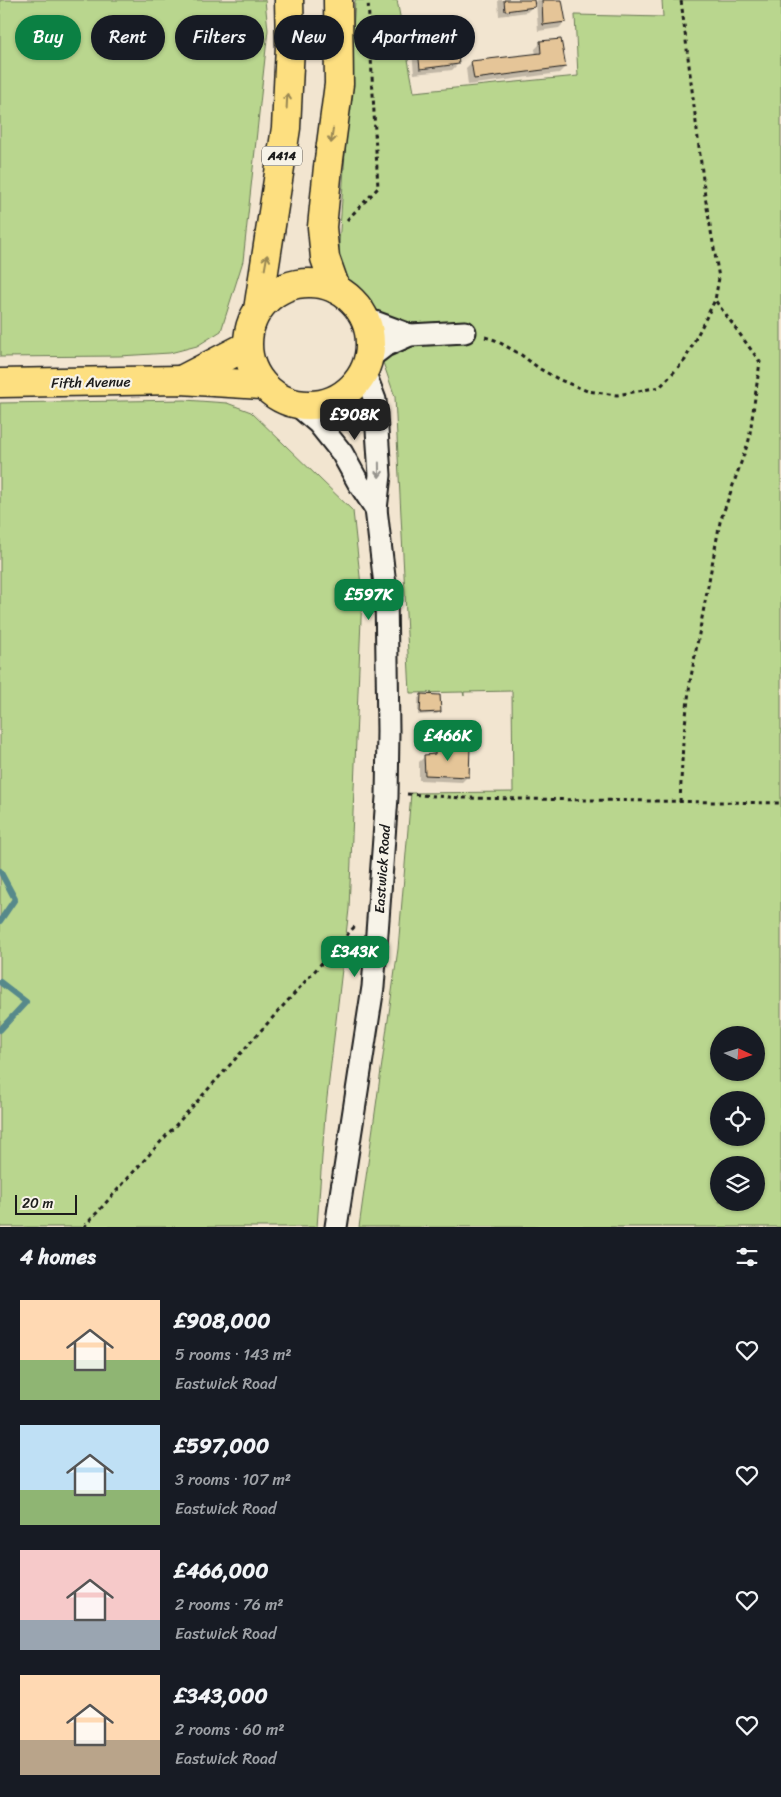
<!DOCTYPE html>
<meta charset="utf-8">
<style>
body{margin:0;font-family:Sriracha,sans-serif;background:#242831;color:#f1f3f6;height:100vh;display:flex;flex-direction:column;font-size:19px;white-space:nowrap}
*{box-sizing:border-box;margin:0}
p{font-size:16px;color:#9ea1a6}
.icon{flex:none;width:28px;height:28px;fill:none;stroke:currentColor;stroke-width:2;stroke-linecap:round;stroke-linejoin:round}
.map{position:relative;height:1227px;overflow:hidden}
.sheet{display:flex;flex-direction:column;background:#171b24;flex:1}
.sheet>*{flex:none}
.banner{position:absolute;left:15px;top:15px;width:500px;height:45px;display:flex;gap:10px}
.needle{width:32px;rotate:94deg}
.tools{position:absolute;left:710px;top:1026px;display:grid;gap:10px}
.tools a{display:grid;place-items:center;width:55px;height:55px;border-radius:50%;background:#171b24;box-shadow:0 1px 4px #0004;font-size:25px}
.scale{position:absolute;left:15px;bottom:12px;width:62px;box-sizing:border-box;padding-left:5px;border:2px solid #1c1c1c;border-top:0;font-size:14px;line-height:18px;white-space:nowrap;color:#1c1c1c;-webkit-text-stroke:4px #f7f3e8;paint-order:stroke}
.price{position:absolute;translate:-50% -42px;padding:0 11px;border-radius:10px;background:#0b8043;color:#fff;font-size:16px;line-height:32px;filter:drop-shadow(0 1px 2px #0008)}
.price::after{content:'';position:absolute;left:50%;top:30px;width:15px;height:11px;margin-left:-8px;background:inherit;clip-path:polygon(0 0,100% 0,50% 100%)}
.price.on{background:#222;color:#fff}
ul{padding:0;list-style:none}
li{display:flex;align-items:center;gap:15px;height:125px;padding:0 20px}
li span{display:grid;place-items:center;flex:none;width:140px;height:100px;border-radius:0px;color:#555}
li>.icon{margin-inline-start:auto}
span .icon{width:60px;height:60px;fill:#fffc;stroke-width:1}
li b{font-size:21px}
h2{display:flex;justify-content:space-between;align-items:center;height:60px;padding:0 20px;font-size:21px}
.tag{padding:0 18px;border-radius:22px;background:#171b24;box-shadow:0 1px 4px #0004;font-size:18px;line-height:45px}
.tag.on{background:#0b8043;color:#fff}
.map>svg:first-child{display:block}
.green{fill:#b9d68e;stroke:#6a7955;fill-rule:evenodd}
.shadow{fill:#0003}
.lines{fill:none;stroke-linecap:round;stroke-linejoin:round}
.stream{stroke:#57898b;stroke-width:6}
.building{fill:#e5c598;stroke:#1c1c1c}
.minor-casing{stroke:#1c1c1c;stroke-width:25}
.highway-casing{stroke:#1c1c1c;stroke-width:31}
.path{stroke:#1c1c1c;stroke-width:3;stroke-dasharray:4 4;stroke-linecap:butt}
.minor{stroke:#f7f3e8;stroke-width:21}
.highway{stroke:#fddf80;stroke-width:28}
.oneway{stroke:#988753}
.oneway2{stroke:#94928c}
.labels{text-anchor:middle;stroke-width:4.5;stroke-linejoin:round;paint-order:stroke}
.shield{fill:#f7f3e8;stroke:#5e5c59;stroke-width:1}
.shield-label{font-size:12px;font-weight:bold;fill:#1c1c1c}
.street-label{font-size:14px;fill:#1c1c1c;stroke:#f7f3e8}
</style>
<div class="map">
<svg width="781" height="1227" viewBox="0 0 781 1227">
<rect width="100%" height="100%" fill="#f2e5d0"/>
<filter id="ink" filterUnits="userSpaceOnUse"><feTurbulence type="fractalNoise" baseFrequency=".02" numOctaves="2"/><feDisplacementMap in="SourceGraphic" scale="10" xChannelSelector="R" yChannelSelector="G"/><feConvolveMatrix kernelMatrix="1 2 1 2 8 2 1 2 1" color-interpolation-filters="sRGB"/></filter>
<g filter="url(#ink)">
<g class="green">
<polygon points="0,0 265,0 268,30 243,261 221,331 197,346 170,353 119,356 0,357"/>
<path d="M355,0h42l17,92 164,-16 -3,-61 88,2 -1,-17h119v1227h-422l39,-278 13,-156 102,-1 -1,-101 -48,1v4l-1,-4 -53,1 -15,-296 -33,-95 -24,-42zM719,1035h37v37h-37zM719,1100h37v38h-37zM719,1165h37v37h-37z"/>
<polygon points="185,400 227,403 251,412 353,511 362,595 349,909 325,1115 317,1227 0,1227 0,403"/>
</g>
<g class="shadow">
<polygon points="498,0 533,0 533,6 527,12 499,16"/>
<polygon points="536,0 561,0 565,22 559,28 538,31"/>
<polygon points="416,33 463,48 457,54 458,64 452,70 414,74 411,39"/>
<polygon points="541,43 565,67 559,73 468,85 466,68 472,62 536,55 535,49"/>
<polygon points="421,696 440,711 437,714 418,715 418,698"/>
<polygon points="437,747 468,776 462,782 419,780 419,762 425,756 430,755"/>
</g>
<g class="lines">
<g class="stream">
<polyline points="0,871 15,899 0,921"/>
<polyline points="0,982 26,1002 0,1030"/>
</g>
</g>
<g class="building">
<polygon points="504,0 534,0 535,7 505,11"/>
<polygon points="542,0 562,0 566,22 543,25"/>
<polygon points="434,29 435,35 460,33 464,48 457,48 459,64 420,69 416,31"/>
<polygon points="561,39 566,67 474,79 471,61 541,53 540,41"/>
<polygon points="421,694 440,695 441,712 420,713"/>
<polygon points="436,746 470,747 469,777 425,775 424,755 435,754"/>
</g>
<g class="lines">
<defs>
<g id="minor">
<polyline points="364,318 410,335"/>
<polyline points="368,359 385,346 410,335 465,332"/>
<polyline points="297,405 318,423 342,453 358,482 376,509"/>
<polyline points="336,1227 373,987 387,797 388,731 386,593 376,509 380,475 375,400 364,371"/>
</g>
<g id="highway">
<circle cx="309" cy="344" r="61"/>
<polyline points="336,289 325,258 322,227 328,167 339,84 338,0"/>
<polyline points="258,310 286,128 290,46 289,0"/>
<polyline points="181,380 247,346"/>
<polyline points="0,383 181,380 262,385"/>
</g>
</defs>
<use href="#minor" class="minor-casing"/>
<use href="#highway" class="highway-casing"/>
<g class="path">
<polyline points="347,220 378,188 368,0"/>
<polyline points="485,337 495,340 520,354 540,369 560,380 587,391 617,395 660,387 685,360 715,300 719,278 705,196 681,0"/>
<polyline points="407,794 463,798 781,803"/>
<polyline points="680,802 683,742 690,682 720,522 749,440 760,362 715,300"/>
<polyline points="84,1227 356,925"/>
</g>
<use href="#minor" class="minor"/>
<use href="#highway" class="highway"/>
</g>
<defs><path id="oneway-shaft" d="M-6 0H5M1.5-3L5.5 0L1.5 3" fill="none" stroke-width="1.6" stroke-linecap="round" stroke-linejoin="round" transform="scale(1.25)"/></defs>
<g class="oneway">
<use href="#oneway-shaft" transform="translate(287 101) rotate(-87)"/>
<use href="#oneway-shaft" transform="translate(332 136) rotate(98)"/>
<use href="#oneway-shaft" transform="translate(266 262) rotate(-80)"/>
</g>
<use class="oneway2" href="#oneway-shaft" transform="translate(379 470) rotate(89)"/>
</g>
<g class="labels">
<rect class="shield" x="262" y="146.5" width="40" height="19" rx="4"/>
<g class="shield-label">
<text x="282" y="160">A414</text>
</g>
<g class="street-label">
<text transform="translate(91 382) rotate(-1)" y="5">Fifth Avenue</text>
<text transform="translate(382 869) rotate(-86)" y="5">Eastwick Road</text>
</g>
</g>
</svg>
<div class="tools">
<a><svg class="needle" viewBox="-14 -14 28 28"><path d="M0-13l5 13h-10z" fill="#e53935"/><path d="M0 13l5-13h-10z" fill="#9ea1a6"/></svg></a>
<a><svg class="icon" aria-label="locate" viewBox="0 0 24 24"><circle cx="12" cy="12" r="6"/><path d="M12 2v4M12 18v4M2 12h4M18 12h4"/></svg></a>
<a><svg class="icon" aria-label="layers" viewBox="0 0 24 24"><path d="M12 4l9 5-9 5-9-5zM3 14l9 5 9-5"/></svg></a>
</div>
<div class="scale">20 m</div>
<b class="price on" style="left:355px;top:441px">£908K</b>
<b class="price" style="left:369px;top:621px">£597K</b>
<b class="price" style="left:448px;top:762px">£466K</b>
<b class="price" style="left:355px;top:978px">£343K</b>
<div class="banner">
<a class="tag on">Buy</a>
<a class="tag">Rent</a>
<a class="tag">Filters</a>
<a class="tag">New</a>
<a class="tag">Apartment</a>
</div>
</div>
<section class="sheet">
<h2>4 homes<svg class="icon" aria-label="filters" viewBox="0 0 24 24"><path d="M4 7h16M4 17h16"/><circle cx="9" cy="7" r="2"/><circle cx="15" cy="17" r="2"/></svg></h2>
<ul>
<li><span style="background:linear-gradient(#ffd9b3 60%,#8fb573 0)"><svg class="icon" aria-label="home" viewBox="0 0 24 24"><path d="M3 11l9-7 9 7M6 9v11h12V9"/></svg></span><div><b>£908,000</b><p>5 rooms · 143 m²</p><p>Eastwick Road</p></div><svg class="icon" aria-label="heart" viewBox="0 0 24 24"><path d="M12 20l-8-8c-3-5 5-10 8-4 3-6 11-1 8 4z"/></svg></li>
<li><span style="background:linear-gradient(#bfe0f5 65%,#8fb573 0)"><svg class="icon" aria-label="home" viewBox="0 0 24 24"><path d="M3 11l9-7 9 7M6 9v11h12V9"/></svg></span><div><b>£597,000</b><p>3 rooms · 107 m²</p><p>Eastwick Road</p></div><svg class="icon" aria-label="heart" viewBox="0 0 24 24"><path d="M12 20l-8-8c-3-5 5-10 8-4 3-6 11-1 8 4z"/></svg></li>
<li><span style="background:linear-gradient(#f6c9c9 70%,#9aa5b1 0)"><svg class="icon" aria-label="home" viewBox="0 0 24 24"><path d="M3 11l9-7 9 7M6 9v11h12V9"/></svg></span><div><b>£466,000</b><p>2 rooms · 76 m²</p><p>Eastwick Road</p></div><svg class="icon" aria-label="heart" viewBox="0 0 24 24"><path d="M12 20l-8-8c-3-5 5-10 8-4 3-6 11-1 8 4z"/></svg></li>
<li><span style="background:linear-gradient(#ffd9b3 65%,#b9a48a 0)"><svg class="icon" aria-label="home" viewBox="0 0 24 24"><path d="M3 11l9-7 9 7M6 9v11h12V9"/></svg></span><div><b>£343,000</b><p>2 rooms · 60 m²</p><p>Eastwick Road</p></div><svg class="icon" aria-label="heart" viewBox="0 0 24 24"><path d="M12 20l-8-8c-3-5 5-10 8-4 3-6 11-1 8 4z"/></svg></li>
</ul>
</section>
